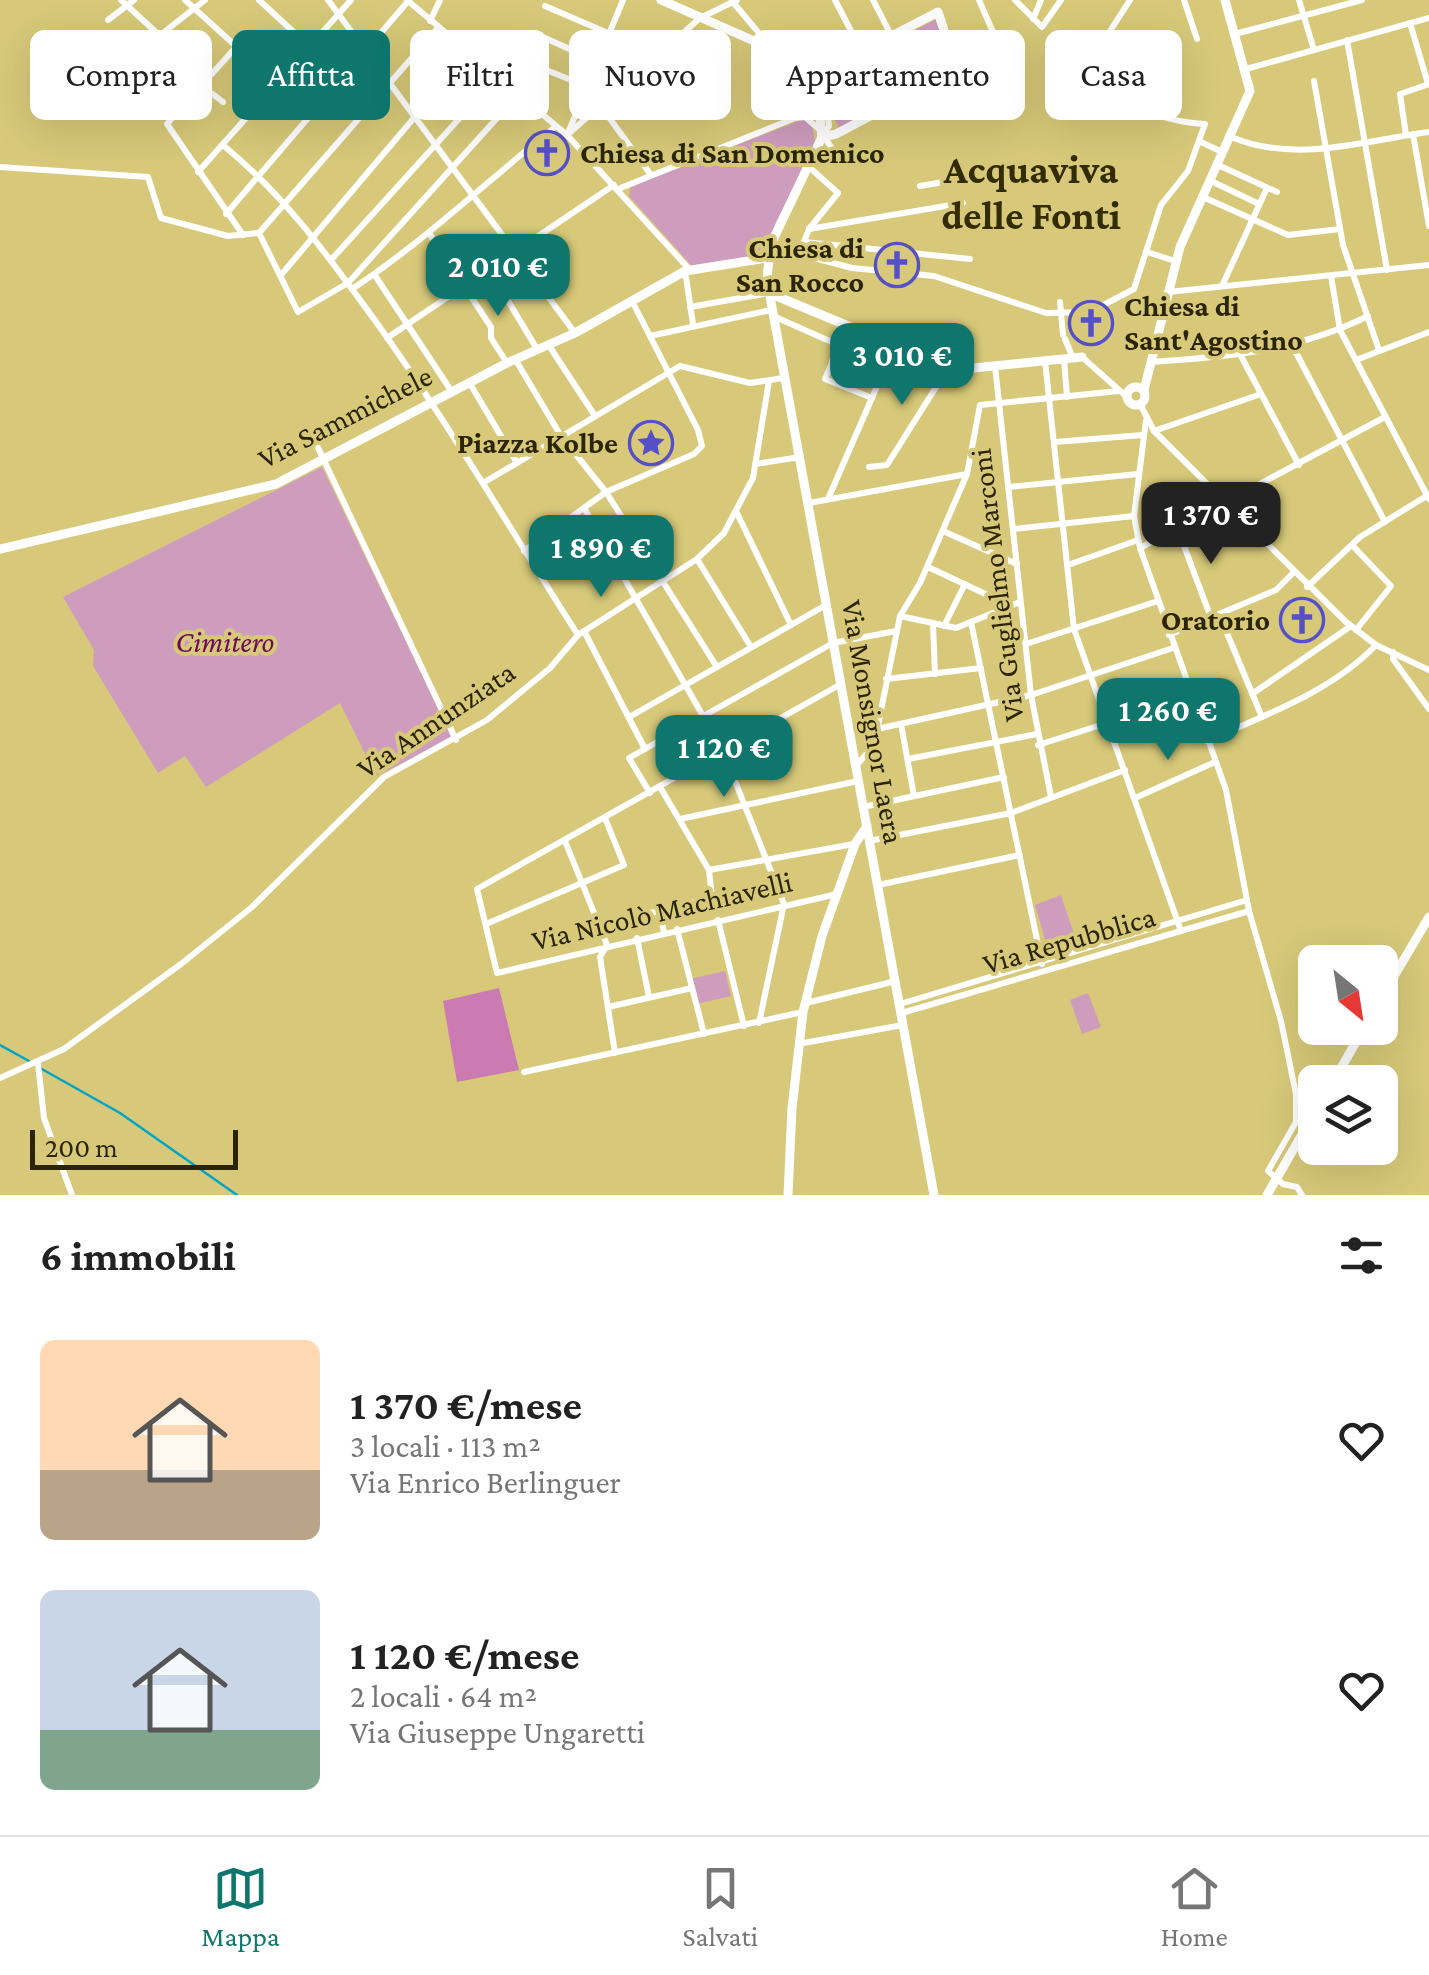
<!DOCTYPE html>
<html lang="it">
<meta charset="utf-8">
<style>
body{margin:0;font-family:"Crimson Pro",serif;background:#f2f2f2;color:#222;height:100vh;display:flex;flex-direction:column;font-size:38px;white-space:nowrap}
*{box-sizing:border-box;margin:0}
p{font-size:32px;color:#767676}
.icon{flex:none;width:55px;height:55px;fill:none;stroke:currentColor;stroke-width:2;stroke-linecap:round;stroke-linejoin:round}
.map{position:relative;height:1195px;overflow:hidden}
.sheet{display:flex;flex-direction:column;background:#fff;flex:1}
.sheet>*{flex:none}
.banner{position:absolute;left:30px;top:30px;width:1370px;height:90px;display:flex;gap:20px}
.needle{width:65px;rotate:150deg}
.tools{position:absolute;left:1298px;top:945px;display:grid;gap:20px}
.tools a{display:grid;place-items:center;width:100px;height:100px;border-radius:15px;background:#fff;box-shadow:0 10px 40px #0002;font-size:50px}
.scale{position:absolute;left:30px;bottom:25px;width:208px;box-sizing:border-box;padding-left:10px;border:5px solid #2b2503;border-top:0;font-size:28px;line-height:35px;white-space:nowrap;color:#2b2503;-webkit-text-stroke:8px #d7c979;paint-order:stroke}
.price{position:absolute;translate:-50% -85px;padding:0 22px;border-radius:20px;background:#0f766e;color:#fff;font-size:32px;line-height:65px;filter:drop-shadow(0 2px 5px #0008)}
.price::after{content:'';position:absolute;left:50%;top:60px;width:30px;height:22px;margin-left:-15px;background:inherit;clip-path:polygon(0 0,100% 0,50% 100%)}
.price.selected{background:#222;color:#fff}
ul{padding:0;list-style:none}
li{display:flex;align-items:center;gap:30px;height:250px;padding:0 40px}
li span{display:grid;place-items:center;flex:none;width:280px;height:200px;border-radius:15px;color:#555}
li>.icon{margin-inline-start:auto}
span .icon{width:120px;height:120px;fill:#fffc;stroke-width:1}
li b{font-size:42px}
h2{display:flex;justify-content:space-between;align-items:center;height:120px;padding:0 40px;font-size:42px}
.pill{padding:0 35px;border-radius:15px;background:#fff;box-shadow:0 10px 40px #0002;font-size:35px;line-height:90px}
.pill.selected{background:#0f766e;color:#fff}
.tabs{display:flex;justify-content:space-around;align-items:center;height:140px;border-top:2px solid #e0e0e0;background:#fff;font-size:28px;color:#767676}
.tabs a{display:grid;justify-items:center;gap:5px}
.tabs .selected{color:#0f766e}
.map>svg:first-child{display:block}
.green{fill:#ce9dbd}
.forest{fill:#cb7bb2}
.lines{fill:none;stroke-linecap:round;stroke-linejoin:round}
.stream{stroke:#00a4c6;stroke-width:2.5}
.minor{stroke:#fff;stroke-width:6}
.tertiary{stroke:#fff;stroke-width:9}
.secondary{stroke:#fff;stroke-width:9}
.labels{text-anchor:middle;stroke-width:8;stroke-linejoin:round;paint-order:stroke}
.poi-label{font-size:30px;font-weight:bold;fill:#2b2503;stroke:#d7c979;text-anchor:end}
.street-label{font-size:30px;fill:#2b2503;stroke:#d7c979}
.park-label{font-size:30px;font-style:italic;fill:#6d0a58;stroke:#d7c979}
.district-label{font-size:40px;font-weight:bold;fill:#332c00;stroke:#d7c979}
</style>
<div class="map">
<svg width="1429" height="1195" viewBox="0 0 1429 1195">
<rect width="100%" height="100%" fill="#d7c979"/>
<g class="green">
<polygon points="937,19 953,68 839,128 815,81"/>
<polygon points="804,119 812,126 815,141 769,243 752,256 692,266 629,196 631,187 650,179"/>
<polygon points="322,467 453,739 376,776 340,703 206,787 185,756 158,773 93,666 94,650 63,597"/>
<polygon points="1061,895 1078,946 1049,953 1035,905"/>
<polygon points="725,971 731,996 696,1004 690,979"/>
<polygon points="1088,993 1101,1027 1082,1034 1070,1000"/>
</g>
<polygon class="forest" points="499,988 519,1070 457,1082 443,1001"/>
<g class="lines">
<g class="stream">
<polyline points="0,1045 29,1061"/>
<polyline points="40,1068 120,1113 237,1195"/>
</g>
<g class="minor">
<path d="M121,0l37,34c3,28 44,51 65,68"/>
<polyline points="185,0 312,115"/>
<polyline points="259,0 310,47"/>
<polyline points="328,0 575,333"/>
<polyline points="407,0 567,135 690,270"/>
<polyline points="835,0 862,52"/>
<polyline points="873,0 891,35"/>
<polyline points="1015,0 1042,27 1061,0"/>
<polyline points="1184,0 1197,39"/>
<polyline points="1299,0 1314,50"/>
<polyline points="732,1 769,45"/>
<polyline points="545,6 657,54"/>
<polyline points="1033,19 1041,0"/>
<polyline points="108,20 134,0"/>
<polyline points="430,21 440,0"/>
<polyline points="1410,23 1428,84"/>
<polyline points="534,33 596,61"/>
<polyline points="1235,34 1362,0"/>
<polyline points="1347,40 1387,270"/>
<polyline points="236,47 167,124 243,235"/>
<path d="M786,59c23,12 42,41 43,67l-7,11"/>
<polyline points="524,61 586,86 651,175"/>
<polyline points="799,65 822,72"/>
<polyline points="1246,69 1429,18"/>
<polyline points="957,70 1000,48 979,0"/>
<polyline points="133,81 122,65 205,0"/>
<polyline points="1314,81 1343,245 1379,350"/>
<polyline points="568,133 623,0"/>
<polyline points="1413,134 1429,226"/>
<polyline points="567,135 700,18 737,0"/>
<polyline points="1406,135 1400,94 1429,84"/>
<path d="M1231,137c66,27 130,4 198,-5"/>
<polyline points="825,138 839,159"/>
<polyline points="1199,141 1222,152"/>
<path d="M224,146c61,50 104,110 150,173 73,102 136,210 204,316"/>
<polyline points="1218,165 1277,192"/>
<polyline points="0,167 148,177 161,218 228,236 259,233"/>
<polyline points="198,172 351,0"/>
<polyline points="1211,181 1259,204"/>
<polyline points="920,186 955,180"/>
<polyline points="618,189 795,118 805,117 820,130"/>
<polyline points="1203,197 1288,235 1340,229"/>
<polyline points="226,214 409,0"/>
<polyline points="809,229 963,203"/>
<polyline points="259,233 298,312 348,283 517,96"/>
<polyline points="259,233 437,29"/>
<polyline points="429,233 491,327 491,338 507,363"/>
<polyline points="805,242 970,259"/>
<polyline points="770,246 783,249"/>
<path d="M792,252l60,16 82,8 112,37 44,-1 44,-23 27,-84 27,-34 17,-47c-58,-4 -76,-21 -116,-60l41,-64"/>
<polyline points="1147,252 1175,261"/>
<polyline points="799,254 809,229 838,193 809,167"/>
<polyline points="331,260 496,78"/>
<polyline points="490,271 537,349"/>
<polyline points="685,271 693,324"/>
<polyline points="374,274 452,392"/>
<polyline points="281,275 468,54"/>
<polyline points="1331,276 1340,330 1429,499"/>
<polyline points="1222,286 1267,188"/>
<path d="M352,289c73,-48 135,-108 203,-162"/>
<polyline points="1168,292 1429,265"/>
<polyline points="1060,302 1063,335"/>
<polyline points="690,307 769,293"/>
<polyline points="773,316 886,366"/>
<polyline points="848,325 825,379 872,398"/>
<polyline points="650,336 771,310"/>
<polyline points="387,338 614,185"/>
<polyline points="1065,339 1073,358"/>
<polyline points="548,344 595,416"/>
<polyline points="1292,345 1385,522"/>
<polyline points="1241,356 1299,465"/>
<polyline points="1082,357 1127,397"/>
<polyline points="515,359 561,436 606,492 717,667"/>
<polyline points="1064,359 1067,397"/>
<polyline points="1356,360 1429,332"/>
<polyline points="832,361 880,381"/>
<polyline points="1045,361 1074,629 1181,931"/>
<path d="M1151,362c76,-5 147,-11 217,-46"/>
<polyline points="995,366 1031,695 1051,797"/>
<polyline points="469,382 517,463"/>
<polyline points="1140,404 1154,431 1346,622 1376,645 1429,670"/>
<polyline points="1146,420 1134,516 1140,548 1226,790 1249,911 1281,1021 1296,1094 1315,1096"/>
<polyline points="1154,431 1261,394"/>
<polyline points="312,435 456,740"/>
<polyline points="1055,442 1143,435"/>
<polyline points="755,464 800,457"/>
<polyline points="869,467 887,465 948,368"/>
<polyline points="483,483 680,366 750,383 783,378"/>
<polyline points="1008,487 1138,474"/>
<polyline points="828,499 895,345"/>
<polyline points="809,503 967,474"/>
<polyline points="584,508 723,751 784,904 759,1023"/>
<polyline points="737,513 791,625"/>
<polyline points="1013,529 1134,516"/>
<polyline points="1178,530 1211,618"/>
<polyline points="943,531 1017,564"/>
<polyline points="1352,545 1391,586 1356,630"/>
<polyline points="1140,548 1385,417"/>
<polyline points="524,551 606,492 694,454 702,446 698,430 632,301"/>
<polyline points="697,559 751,647"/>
<polyline points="1068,565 1138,540"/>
<polyline points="928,567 1011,606"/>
<polyline points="1307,587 1360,537 1428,495"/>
<polyline points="1219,614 1262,717"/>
<polyline points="900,616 956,628 1020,602"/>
<polyline points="971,622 1042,964"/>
<polyline points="933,624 935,674"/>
<polyline points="944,626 965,584"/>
<polyline points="584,631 645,749"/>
<polyline points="1169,635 1276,590 1293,573"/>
<polyline points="1026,644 1158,601"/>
<polyline points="1393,652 1393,659 1429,709"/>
<polyline points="886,679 981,668"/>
<polyline points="1252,694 1351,626"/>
<polyline points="631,716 826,605"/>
<polyline points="901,724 914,796"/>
<polyline points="877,729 1031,695 1173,648"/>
<path d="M1207,741c58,-26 124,-49 169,-96"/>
<polyline points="1038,745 1189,697"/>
<polyline points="908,759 1037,734"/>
<polyline points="856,766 874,745 900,616 920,583 967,474 980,405 1119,391"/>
<polyline points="650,793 629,758 833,643 896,631"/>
<polyline points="1135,798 1215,762"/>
<polyline points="863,807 1004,777"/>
<polyline points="680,819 858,781"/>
<polyline points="565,841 607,945 600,957 615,1053"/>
<polyline points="869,841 1011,813 1125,770"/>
<polyline points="709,870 854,844"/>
<polyline points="878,885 1020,855"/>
<polyline points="837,894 497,973 477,889 841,684"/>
<polyline points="659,911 664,932"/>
<polyline points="718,920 744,1026"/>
<polyline points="486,924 624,865 605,818"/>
<polyline points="601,925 712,898 709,870 660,787"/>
<polyline points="677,929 704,1034"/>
<polyline points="637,938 649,997"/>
<polyline points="806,1003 896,981"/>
<polyline points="900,1004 1247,900"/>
<polyline points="608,1007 692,988"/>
<polyline points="902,1013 1249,911"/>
<polyline points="798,1044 903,1025"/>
<polyline points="38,1064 44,1118 72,1195"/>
<polyline points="524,1072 803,1012"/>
<polyline points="0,1078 64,1049 181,964 252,907 384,777 487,720 550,668 578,635 697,559 724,533 753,478 769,381"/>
<polyline points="1296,1096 1296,1122 1268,1171 1283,1184 1297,1187 1302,1195"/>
</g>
<g class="tertiary">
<path d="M661,0l102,45c20,15 48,35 55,60 3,10 2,21 4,32"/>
<polyline points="810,88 822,72 938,12 957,70 836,134 822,137"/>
<polyline points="822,137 770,246 767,280 934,1195"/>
<polyline points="769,293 954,370 1082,357"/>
<circle cx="1136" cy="396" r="9"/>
<polyline points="1144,390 1180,247 1250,91 1225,0"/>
<polyline points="0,549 276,484 507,363 575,333 685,271 767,258"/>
<polyline points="788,1195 792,1108 803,1012 822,936 855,844 867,826"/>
</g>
<g class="secondary">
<polyline points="1380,1000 1429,917"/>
<polyline points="1333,1082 1364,1028"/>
<polyline points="1267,1195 1315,1112"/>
</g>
</g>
<defs>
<symbol id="church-ring" viewBox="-11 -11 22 22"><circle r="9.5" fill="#d7c979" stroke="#5550c7" stroke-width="1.5"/><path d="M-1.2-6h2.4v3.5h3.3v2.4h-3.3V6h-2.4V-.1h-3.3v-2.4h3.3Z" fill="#5550c7"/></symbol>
<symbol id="sight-ring" viewBox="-11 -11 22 22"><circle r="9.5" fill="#d7c979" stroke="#5550c7" stroke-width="1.5"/><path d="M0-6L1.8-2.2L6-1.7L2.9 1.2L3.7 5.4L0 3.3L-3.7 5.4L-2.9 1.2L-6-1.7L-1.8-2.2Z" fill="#5550c7"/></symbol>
</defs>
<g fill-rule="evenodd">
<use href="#church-ring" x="522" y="128" width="50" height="50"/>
<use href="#church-ring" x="872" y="240" width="50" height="50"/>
<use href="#church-ring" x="1066" y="298" width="50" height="50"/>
<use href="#sight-ring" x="626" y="418" width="50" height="50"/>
<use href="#church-ring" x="1277" y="595" width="50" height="50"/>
</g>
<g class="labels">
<g class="poi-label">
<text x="580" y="163" text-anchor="start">Chiesa di San Domenico</text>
<text x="864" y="258">Chiesa di<tspan x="864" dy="34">San Rocco</tspan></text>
<text x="1124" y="316" text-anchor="start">Chiesa di<tspan x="1124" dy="34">Sant'Agostino</tspan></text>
<text x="618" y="453">Piazza Kolbe</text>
<text x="1270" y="630">Oratorio</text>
</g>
<g class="street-label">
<text transform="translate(345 417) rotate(-27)" y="10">Via Sammichele</text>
<text transform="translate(997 585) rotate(-97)" y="10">Via Guglielmo Marconi</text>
<text transform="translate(436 720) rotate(-34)" y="10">Via Annunziata</text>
<text transform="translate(873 722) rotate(80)" y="10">Via Monsignor Laera</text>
<text transform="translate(662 911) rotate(-13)" y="10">Via Nicolò Machiavelli</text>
<text transform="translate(1069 940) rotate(-16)" y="10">Via Repubblica</text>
</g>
<g class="park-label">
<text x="225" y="652">Cimitero</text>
</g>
<g class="district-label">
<text x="1031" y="183">Acquaviva<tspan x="1031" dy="46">delle Fonti</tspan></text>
</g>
</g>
</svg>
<div class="tools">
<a><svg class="needle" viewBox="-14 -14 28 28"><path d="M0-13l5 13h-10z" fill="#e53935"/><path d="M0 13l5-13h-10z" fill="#767676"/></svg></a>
<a><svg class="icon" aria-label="layers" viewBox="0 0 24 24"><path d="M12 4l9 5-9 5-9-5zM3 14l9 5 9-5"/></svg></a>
</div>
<div class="scale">200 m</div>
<b class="price" style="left:498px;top:319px">2 010 €</b>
<b class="price" style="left:902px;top:408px">3 010 €</b>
<b class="price selected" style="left:1211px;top:567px">1 370 €</b>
<b class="price" style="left:601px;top:600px">1 890 €</b>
<b class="price" style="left:1168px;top:763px">1 260 €</b>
<b class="price" style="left:724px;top:800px">1 120 €</b>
<div class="banner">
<a class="pill">Compra</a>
<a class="pill selected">Affitta</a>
<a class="pill">Filtri</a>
<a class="pill">Nuovo</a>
<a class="pill">Appartamento</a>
<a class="pill">Casa</a>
</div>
</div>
<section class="sheet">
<h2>6 immobili<svg class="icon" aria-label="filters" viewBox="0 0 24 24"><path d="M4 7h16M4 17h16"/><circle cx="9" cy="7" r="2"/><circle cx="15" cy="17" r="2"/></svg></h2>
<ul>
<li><span style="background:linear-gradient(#ffd9b3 65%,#b9a48a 0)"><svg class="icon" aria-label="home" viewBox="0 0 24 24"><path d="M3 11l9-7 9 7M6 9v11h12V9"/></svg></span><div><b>1 370 €/mese</b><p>3 locali · 113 m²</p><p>Via Enrico Berlinguer</p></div><svg class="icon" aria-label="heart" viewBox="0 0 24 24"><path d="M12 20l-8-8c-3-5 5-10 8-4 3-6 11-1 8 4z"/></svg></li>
<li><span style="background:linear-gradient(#c9d6e8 70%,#7fa58c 0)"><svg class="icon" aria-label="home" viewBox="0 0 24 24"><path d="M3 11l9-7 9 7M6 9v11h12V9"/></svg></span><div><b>1 120 €/mese</b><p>2 locali · 64 m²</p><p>Via Giuseppe Ungaretti</p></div><svg class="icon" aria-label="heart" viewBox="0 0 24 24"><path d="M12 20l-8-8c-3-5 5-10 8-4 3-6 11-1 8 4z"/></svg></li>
</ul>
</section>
<nav class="tabs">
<a class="selected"><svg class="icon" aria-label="map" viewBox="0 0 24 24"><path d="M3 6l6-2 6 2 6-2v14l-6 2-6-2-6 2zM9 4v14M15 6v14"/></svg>Mappa</a>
<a><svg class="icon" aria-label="saved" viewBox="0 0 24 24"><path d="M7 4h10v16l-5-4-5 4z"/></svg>Salvati</a>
<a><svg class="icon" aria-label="home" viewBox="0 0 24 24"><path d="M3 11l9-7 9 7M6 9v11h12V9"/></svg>Home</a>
</nav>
